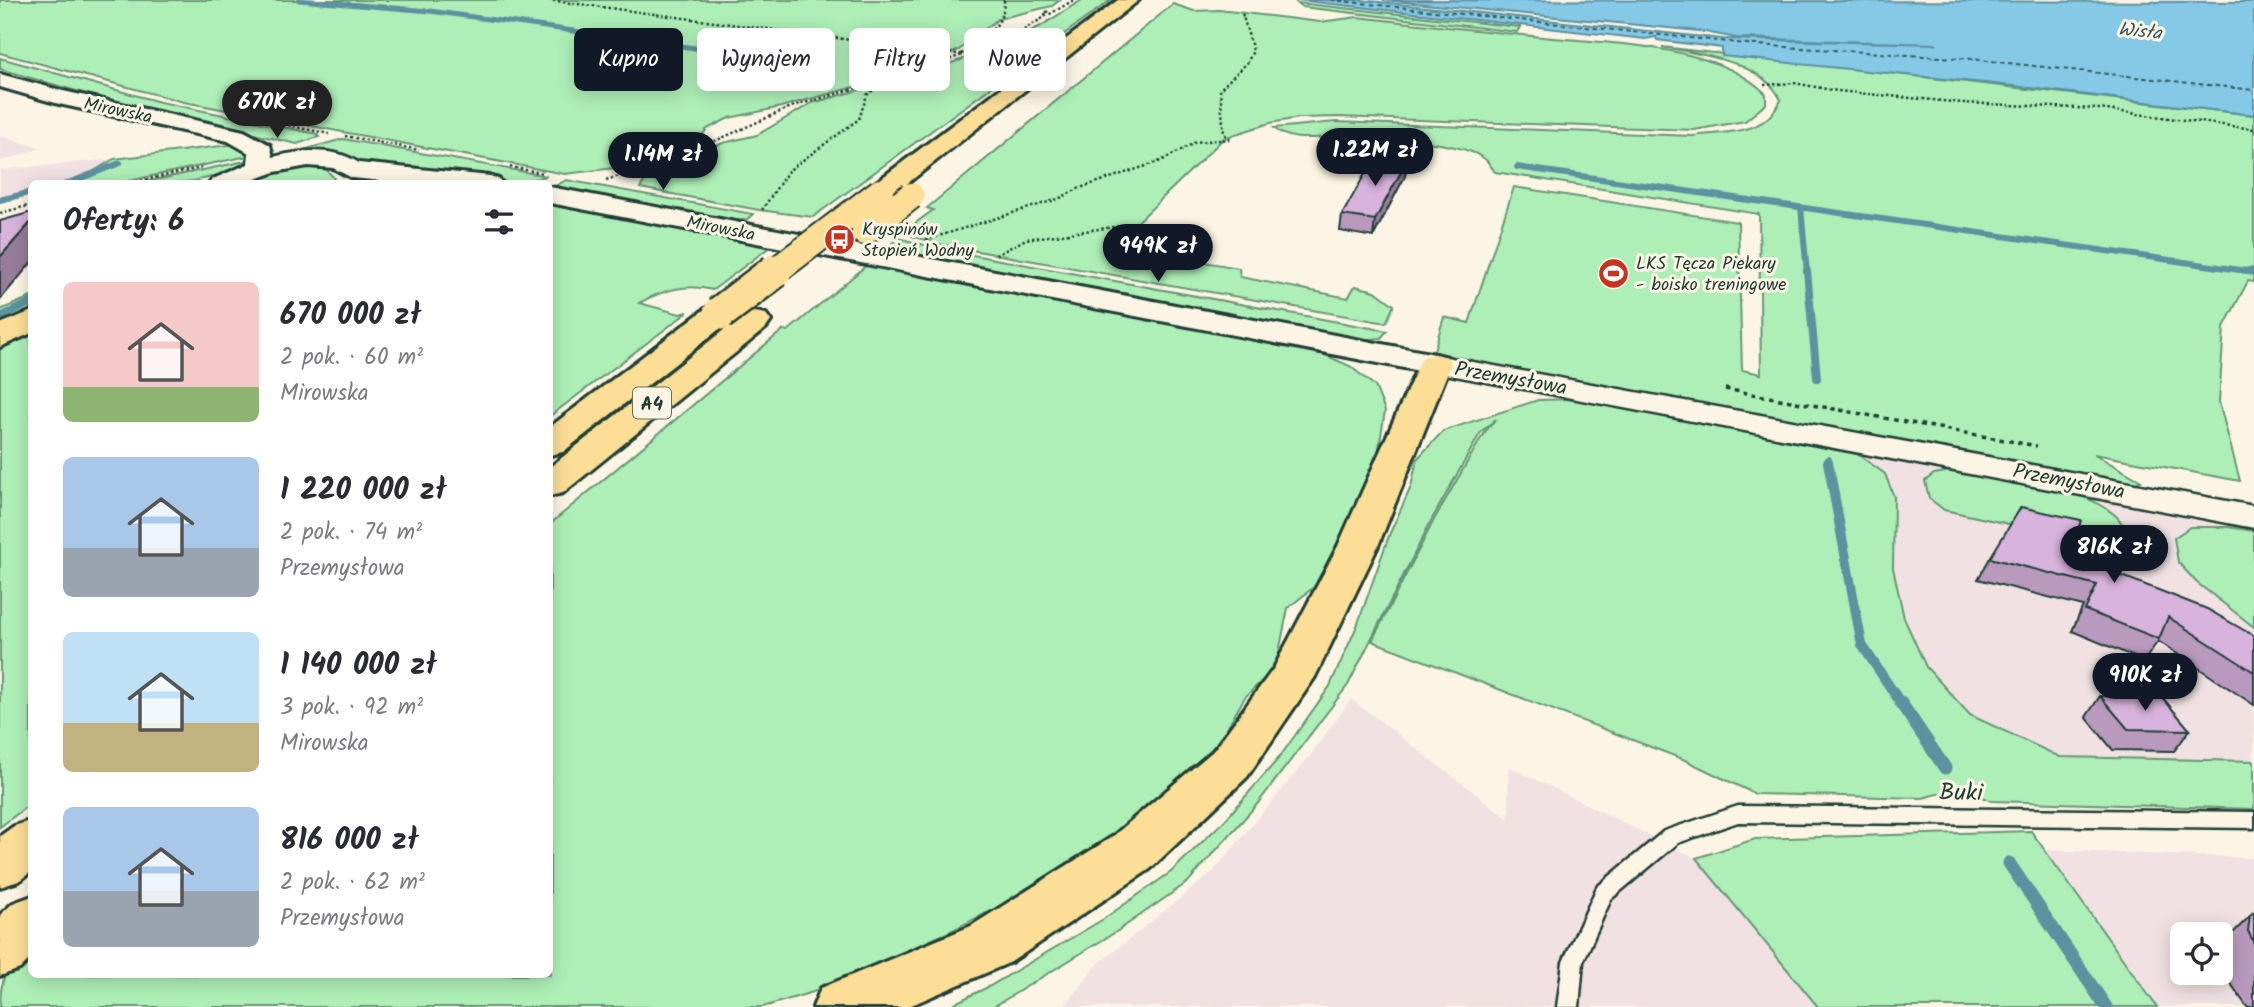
<!DOCTYPE html>
<html lang="pl">
<meta charset="utf-8">
<style>
body{margin:0;font-family:Kalam,sans-serif;background:#f7f7f7;color:#2b2b33;height:100vh;display:flex;flex-direction:column;font-size:26px;white-space:nowrap}
*{box-sizing:border-box;margin:0}
p{font-size:23px;color:#7c7c81}
.icon{flex:none;width:38px;height:38px;fill:none;stroke:currentColor;stroke-width:2;stroke-linecap:round;stroke-linejoin:round}
.map{position:relative;flex:1;overflow:hidden}
.sheet{position:absolute;left:28px;top:180px;width:525px;height:798px;display:flex;flex-direction:column;background:#fff;border-radius:10px;box-shadow:0 4px 18px #0003}
.sheet>*{flex:none}
.banner{position:absolute;left:574px;top:28px;width:665px;height:63px;display:flex;gap:14px}
.fabs{position:absolute;left:2170px;top:922px;display:grid;gap:14px}
.fabs a{display:grid;place-items:center;width:63px;height:63px;border-radius:10px;background:#fff;box-shadow:0 4px 18px #0003;font-size:35px}
.price{position:absolute;translate:-50% -60px;padding:0 16px;border-radius:24px;background:#111827;color:#fff;font-size:23px;line-height:46px;filter:drop-shadow(0 2px 4px #0008)}
.price::after{content:'';position:absolute;left:50%;top:42px;width:21px;height:16px;margin-left:-10px;background:inherit;clip-path:polygon(0 0,100% 0,50% 100%)}
.price.current{background:#222;color:#fff}
ul{padding:0;list-style:none}
li{display:flex;align-items:center;gap:21px;height:175px;padding:0 35px}
li span{display:grid;place-items:center;flex:none;width:196px;height:140px;border-radius:10px;color:#555}
li>.icon{margin-inline-start:auto}
span .icon{width:84px;height:84px;fill:#fffc;stroke-width:1}
li b{font-size:30px}
h2{display:flex;justify-content:space-between;align-items:center;height:84px;padding:0 35px;font-size:30px}
.chip{padding:0 24px;border-radius:10px;background:#fff;box-shadow:0 4px 18px #0003;font-size:24px;line-height:63px}
.chip.current{background:#111827;color:#fff}
.map>svg:first-child{display:block}
.built{fill:#f1e1e3;fill-rule:evenodd}
.green{fill:#aeefb7;stroke:#669676;stroke-width:2}
.water{fill:#85c9e6;stroke:#5c919f;stroke-width:2}
.lines{fill:none;stroke-linecap:round;stroke-linejoin:round}
.stream-far4{stroke:#5c919f;stroke-width:5}
.stream-far3{stroke:#5c919f;stroke-width:6}
.stream-far2{stroke:#5c919f;stroke-width:8}
.stream-far1{stroke:#5c919f;stroke-width:10}
.stream{stroke:#5c919f;stroke-width:13}
.ferry{stroke:#335958;stroke-width:2;stroke-dasharray:4.5 3.5;stroke-linecap:butt}
.service-casing{stroke:#1f3d34;stroke-width:5}
.tertiary-casing{stroke:#1f3d34;stroke-width:5}
.secondary-casing{stroke:#1f3d34;stroke-width:6}
.motorway-casing{stroke:#1f3d34;stroke-width:6}
.path-far1{stroke:#1f3d34;stroke-width:2.5;stroke-dasharray:2.5 2.5;stroke-linecap:butt}
.path{stroke:#1f3d34;stroke-width:3.5;stroke-dasharray:4.5 4.5;stroke-linecap:butt}
.service{fill:#fcf5e5;fill-rule:evenodd}
.tertiary{fill:#fcf5e5;fill-rule:evenodd}
.secondary{fill:#fcf5e5;fill-rule:evenodd}
.motorway{fill:#fcde96;fill-rule:evenodd}
.motorway-bridge-far1-casing{stroke:#1f3d34;stroke-width:30;stroke-linecap:butt}
.motorway-bridge-casing{stroke:#1f3d34;stroke-width:38;stroke-linecap:butt}
.motorway-bridge-far1{stroke:#fcde96;stroke-width:26}
.motorway-bridge{stroke:#fcde96;stroke-width:33}
.wall{fill:#b99abe;stroke:#1f3d34;stroke-width:2}
.shaded-wall{fill:#967d9b;stroke:#1f3d34;stroke-width:2}
.building{fill:#d7b3dd;stroke:#1f3d34;stroke-width:2}
.labels{text-anchor:middle;stroke-width:6;stroke-linejoin:round;paint-order:stroke}
.far-street-label{font-size:18px;fill:#1f3d34;stroke:#fcf5e5}
.far-poi-label{font-size:18px;fill:#1f3d34;stroke:#fcf5e5;text-anchor:start}
.far-water-label{font-size:19px;font-style:italic;fill:#335958;stroke:#fcf5e5}
.shield{fill:#fcf5e5;stroke:#617469;stroke-width:2}
.shield-label{font-size:19px;font-weight:bold;fill:#1f3d34}
.street-label{font-size:21px;fill:#1f3d34;stroke:#fcf5e5}
.near-street-label{font-size:24px;fill:#1f3d34;stroke:#fcf5e5}
</style>
<div class="map">
<svg width="2254" height="1007" viewBox="0 0 2254 1007">
<rect width="100%" height="100%" fill="#fcf5e5"/>
<filter id="ink" filterUnits="userSpaceOnUse"><feTurbulence type="fractalNoise" baseFrequency=".0143" numOctaves="2"/><feDisplacementMap in="SourceGraphic" scale="14" xChannelSelector="R" yChannelSelector="G"/><feConvolveMatrix kernelMatrix="1 2 1 2 8 2 1 2 1" color-interpolation-filters="sRGB"/></filter>
<g filter="url(#ink)">
<g class="built">
<polygon points="0,136 42,148 0,162"/>
<polygon points="114,159 82,178 61,184 32,184 31,191 0,199 0,170"/>
<polygon points="1853,451 2057,489 2228,527 2190,527 2178,562 2196,582 2254,627 2254,761 2059,757 1970,715 1926,667 1904,618 1893,568 1894,497"/>
<polygon points="1351,699 1509,819 1508,766 1696,858 1819,1007 1064,1007 1097,965 1213,872 1309,757"/>
<path d="M2046,850l208,8v149h-97zM2182,934h39v39h-39z"/>
</g>
<g class="green">
<polygon points="0,0 1060,0 1052,6 998,19 959,50 912,71 781,107 729,118 707,129 690,150 640,165 565,174 184,102 0,53"/>
<polygon points="1082,0 1111,0 813,217 759,210 640,188 651,171 723,143 757,135 812,103 922,73 981,53 1039,27"/>
<polygon points="1297,3 1520,27 1517,32 1302,7"/>
<path d="M1173,4l21,7 25,-1 101,12 38,-5c58,7 117,13 175,19 69,8 182,6 233,58v10l-21,17 -51,9 -356,-13 -39,1 -29,5 -46,15 -111,108 126,22 1,9 108,21 7,-12 20,5 19,14 -8,18 -443,-78 -41,-12 31,-23 -6,-2z"/>
<path d="M1662,47l592,68v167l-6,-1 -24,46 -5,75 21,79 -146,-27 47,27 -9,4 -699,-131 11,-37 25,6 45,-136 224,35 4,148 19,4 -2,-160 -264,-42c-3,-4 -7,-10 -10,-13 -26,-20 -116,-22 -149,-22 -22,0 -45,6 -62,-9l62,-6 356,14c36,-5 72,0 89,-36 -18,-39 -82,-46 -119,-53z"/>
<polygon points="0,58 160,102 317,134 319,137 297,144 118,103 0,69"/>
<polygon points="343,139 547,176 517,183 366,169 348,159 303,150"/>
<polygon points="238,144 254,152 248,156 114,184 61,184 82,178 114,159"/>
<path d="M255,159l-4,4c-44,19 -67,21 -115,21z"/>
<polygon points="302,167 326,169 334,178 329,184 240,184 271,171"/>
<polygon points="566,180 753,214 746,220 726,222 550,189"/>
<path d="M550,204l221,42 -58,44c-27,-7 -50,0 -74,13l41,11 8,-2 -138,104z"/>
<polygon points="898,238 940,249 1387,331 1381,338 1360,340 883,251"/>
<path d="M867,265l449,86 34,15 25,20 10,25 -7,43 -58,128 -32,26 -12,59 -31,30 -26,44 -39,39 -72,59 -88,57 -71,36 -136,60 -50,15h-763c0,-31 7,-42 31,-61l1,29h518v-451l233,-194 5,1z"/>
<polygon points="31,297 31,313 0,328 0,310"/>
<polygon points="31,328 31,803 0,827 0,345"/>
<path d="M1573,399l280,52 32,23 9,23 -1,71 11,50 22,49 44,48 90,42 194,4v48l-262,-8c-23,-10 -45,-11 -69,-3l-168,-4 -70,-34 -313,-119 63,-123 49,-85 12,-14 -15,13 -49,87 -84,166 -90,118 -70,79 -69,48 -126,77h-46l43,-21 112,-66 69,-48 54,-52 54,-62 51,-72 27,-60 33,-93 21,-46 6,-28 26,-28 95,-31z"/>
<path d="M1951,471c43,2 136,15 167,47 8,9 12,23 13,35h-19l-7,-17 -47,-8 2,7 -116,-25 -15,-12 -4,-17 9,-7z"/>
<polygon points="2190,527 2228,527 2254,531 2254,627 2196,582 2178,562 2174,538"/>
<polygon points="2031,831 2157,1007 1818,1007 1696,858 1755,839"/>
</g>
<polygon class="water" points="1297,0 1361,0 1722,39 1938,44 1737,38 1699,31 1383,0 2254,2 2254,115 2014,86 1722,56 1722,48 1657,40 1656,37 1645,39"/>
<g class="lines">
<polyline class="stream-far4" points="299,0 430,11 738,54"/>
<g class="stream-far3">
<polyline points="1517,167 2254,272"/>
<polyline points="66,184 120,163"/>
<polyline points="0,200 32,192"/>
<polyline points="1801,207 1807,273"/>
</g>
<g class="stream-far2">
<polyline points="1807,271 1817,378"/>
<polyline points="2249,271 2254,272"/>
<polyline points="0,317 32,302"/>
<polyline points="1828,460 1829,464"/>
</g>
<polyline class="stream-far1" points="1828,462 1862,645 1902,705"/>
<g class="stream">
<polyline points="1901,703 1945,768"/>
<polyline points="2009,863 2106,1007"/>
</g>
<polyline class="ferry" points="1331,0 1756,45 1971,59 2254,90"/>
<defs>
<polygon id="service" points="1738,806 2254,812 2254,828 1738,822 1678,843 1611,899 1583,962 1579,1007 1557,1007 1563,962 1597,887 1664,831"/>
<polygon id="tertiary" points="1435,355 2254,506 2254,528 1424,370 1420,364 1424,358"/>
<g id="secondary">
<path d="M0,74l63,17 181,40 26,14 3,12c28,-6 60,-11 86,6l131,13 9,3 4,5h-91l-60,-6 -19,-10 -25,-2 -33,6 -33,12h-33l4,-5 35,-15 1,-11 -21,-12 -169,-37 -59,-17z"/>
<polygon points="550,187 1435,354 1447,357 1451,364 1447,371 1435,374 550,203"/>
</g>
<g id="motorway">
<polygon points="1118,0 1139,0 889,198 871,198 867,192 871,186"/>
<polygon points="720,304 731,306 735,313 731,320 563,452 550,455 550,427 709,306"/>
<polygon points="32,311 32,333 0,347 0,324"/>
<polygon points="755,312 766,314 771,321 766,328 563,493 550,496 550,467 744,314"/>
<polygon points="1435,354 1447,357 1451,364 1378,546 1315,677 1247,777 1150,869 1011,962 907,1007 813,1007 821,988 971,926 1112,837 1213,751 1274,668 1338,546 1419,364 1423,357"/>
<polygon points="32,820 32,871 19,881 0,887 0,836 14,826"/>
<polygon points="32,896 32,957 20,969 0,976 0,915 13,903"/>
</g>
</defs>
<use href="#service" class="service-casing"/>
<use href="#tertiary" class="tertiary-casing"/>
<use href="#secondary" class="secondary-casing"/>
<use href="#motorway" class="motorway-casing"/>
<g class="path-far1">
<polyline points="548,0 965,55"/>
<polyline points="1048,11 1044,14 1049,15"/>
<path d="M961,54c20,-14 44,-27 43,-54"/>
<polyline points="1764,85 1794,83 1837,91 1964,103 2099,109 2254,129"/>
<polyline points="259,119 329,134"/>
<polyline points="345,136 419,150"/>
<polyline points="1230,139 1224,134 1220,89 1247,63 1253,51 1242,13"/>
<polyline points="510,167 543,173"/>
<polyline points="606,180 673,160 791,107 923,69 1007,39 1074,0"/>
<polyline points="126,184 201,168"/>
<polyline points="762,210 788,171 859,119 867,95 882,83"/>
<polyline points="0,213 32,205"/>
<polyline points="926,240 1058,199 1080,188 1161,161 1196,142 1231,139"/>
<polyline points="996,255 1026,239 1121,226 1144,230"/>
</g>
<polyline class="path" points="1725,389 2037,446"/>
<use href="#service" class="service"/>
<use href="#tertiary" class="tertiary"/>
<use href="#secondary" class="secondary"/>
<use href="#motorway" class="motorway"/>
<defs>
<g id="motorway-bridge-far1">
<polyline points="865,232 911,196"/>
<polyline points="773,273 880,192"/>
</g>
<polyline id="motorway-bridge" points="720,313 775,271"/>
</defs>
<use href="#motorway-bridge-far1" class="motorway-bridge-far1-casing"/>
<use href="#motorway-bridge" class="motorway-bridge-casing"/>
<use href="#motorway-bridge-far1" class="motorway-bridge-far1"/>
<use href="#motorway-bridge" class="motorway-bridge"/>
</g>
<g class="wall">
<polygon points="1407,161 1405,176 1373,237 1340,231 1342,215"/>
<polygon points="2071,556 2254,636 2254,705 2158,641 2144,661 2072,631 2083,606 1978,579 1990,558"/>
<polygon points="2100,696 2190,730 2174,751 2113,750 2086,717"/>
<polygon points="2254,912 2254,1007 2247,1007 2229,981 2221,964 2221,945"/>
</g>
<g class="shaded-wall">
<polygon points="1407,161 1405,176 1373,237 1375,220"/>
<polygon points="32,221 32,262 0,300 0,257"/>
</g>
<g class="building">
<polygon points="1375,156 1407,161 1375,220 1342,215"/>
<polygon points="32,212 32,221 0,257 0,221"/>
<polygon points="2021,507 2081,520 2071,556 2207,609 2254,636 2254,672 2168,617 2159,639 2085,610 2097,585 1990,558"/>
<polygon points="2100,696 2162,697 2190,730 2128,729"/>
<polygon points="2254,912 2254,943 2248,931 2250,915"/>
</g>
</g>
<defs>
<symbol id="bus-disc" viewBox="-11 -11 22 22"><circle r="9.5" fill="#c8321e" stroke="#fcf5e5"/><path d="M-5-6H5V4H4V6H2V4H-2V6H-4V4H-5ZM-3.5-4V0h7V-4ZM-3.5 1.2v1.5H-2V1.2ZM2 1.2v1.5H3.5V1.2Z" fill="#fff"/></symbol>
<symbol id="stadium-disc" viewBox="-11 -11 22 22"><circle r="9.5" fill="#c8321e" stroke="#fcf5e5"/><path d="M0-5a6.5 5 0 1 0 0 10a6.5 5 0 1 0 0-10ZM-3.5-1.8h7v3.6h-7Z" fill="#fff"/></symbol>
</defs>
<g fill-rule="evenodd">
<use href="#bus-disc" x="822" y="222" width="35" height="35"/>
<use href="#stadium-disc" x="1596" y="256" width="35" height="35"/>
</g>
<g class="labels">
<g class="far-street-label">
<text transform="translate(118 110) rotate(12)" y="6">Mirowska</text>
<text transform="translate(721 228) rotate(11)" y="6">Mirowska</text>
</g>
<g class="far-poi-label">
<text x="862" y="235">Kryspinów<tspan x="862" dy="21">Stopień Wodny</tspan></text>
<text x="1636" y="269">LKS Tęcza Piekary<tspan x="1636" dy="21">- boisko treningowe</tspan></text>
</g>
<g class="far-water-label">
<text transform="translate(2140 30) rotate(6)" y="7">Wisła</text>
</g>
<rect class="shield" x="633" y="387.5" width="38" height="31" rx="5"/>
<g class="shield-label">
<text x="652" y="410">A4</text>
</g>
<g class="street-label">
<text transform="translate(1511 378) rotate(10)" y="7">Przemysłowa</text>
<text transform="translate(2069 481) rotate(11)" y="7">Przemysłowa</text>
</g>
<g class="near-street-label">
<text transform="translate(1961 792) rotate(1)" y="8">Buki</text>
</g>
</g>
</svg>
<div class="fabs">
<a><svg class="icon" aria-label="locate" viewBox="0 0 24 24"><circle cx="12" cy="12" r="6"/><path d="M12 2v4M12 18v4M2 12h4M18 12h4"/></svg></a>
</div>
<b class="price current" style="left:277px;top:140px">670K zł</b>
<b class="price" style="left:1375px;top:188px">1.22M zł</b>
<b class="price" style="left:663px;top:192px">1.14M zł</b>
<b class="price" style="left:1158px;top:284px">949K zł</b>
<b class="price" style="left:2114px;top:585px">816K zł</b>
<b class="price" style="left:2145px;top:713px">910K zł</b>
<div class="banner">
<a class="chip current">Kupno</a>
<a class="chip">Wynajem</a>
<a class="chip">Filtry</a>
<a class="chip">Nowe</a>
</div>
<section class="sheet">
<h2>Oferty: 6<svg class="icon" aria-label="filters" viewBox="0 0 24 24"><path d="M4 7h16M4 17h16"/><circle cx="9" cy="7" r="2"/><circle cx="15" cy="17" r="2"/></svg></h2>
<ul>
<li><span style="background:linear-gradient(#f6c9c9 75%,#8fb573 0)"><svg class="icon" aria-label="home" viewBox="0 0 24 24"><path d="M3 11l9-7 9 7M6 9v11h12V9"/></svg></span><div><b>670 000 zł</b><p>2 pok. · 60 m²</p><p>Mirowska</p></div></li>
<li><span style="background:linear-gradient(#a9c7e8 65%,#9aa5b1 0)"><svg class="icon" aria-label="home" viewBox="0 0 24 24"><path d="M3 11l9-7 9 7M6 9v11h12V9"/></svg></span><div><b>1 220 000 zł</b><p>2 pok. · 74 m²</p><p>Przemysłowa</p></div></li>
<li><span style="background:linear-gradient(#bfe0f5 65%,#c2b280 0)"><svg class="icon" aria-label="home" viewBox="0 0 24 24"><path d="M3 11l9-7 9 7M6 9v11h12V9"/></svg></span><div><b>1 140 000 zł</b><p>3 pok. · 92 m²</p><p>Mirowska</p></div></li>
<li><span style="background:linear-gradient(#a9c7e8 60%,#9aa5b1 0)"><svg class="icon" aria-label="home" viewBox="0 0 24 24"><path d="M3 11l9-7 9 7M6 9v11h12V9"/></svg></span><div><b>816 000 zł</b><p>2 pok. · 62 m²</p><p>Przemysłowa</p></div></li>
</ul>
</section>
</div>
